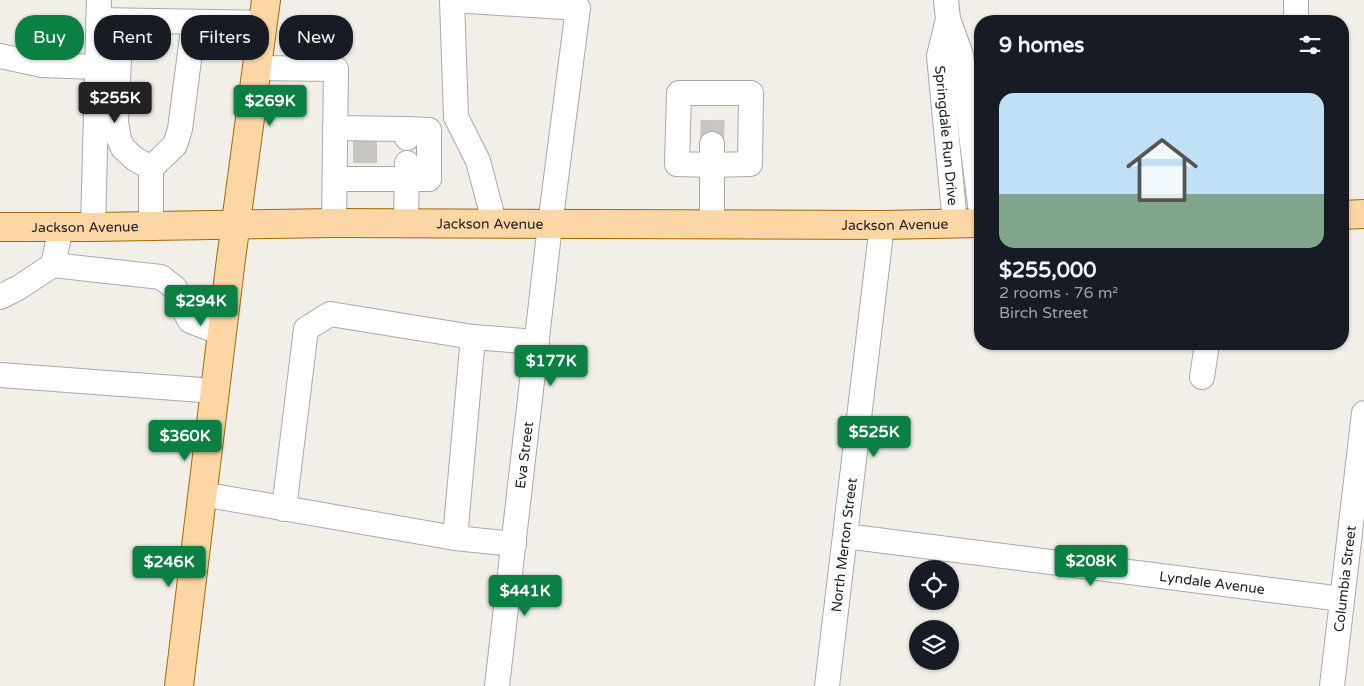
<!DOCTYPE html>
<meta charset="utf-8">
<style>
body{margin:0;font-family:"Varela Round",sans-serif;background:#242831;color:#f1f3f6;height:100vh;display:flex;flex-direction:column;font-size:19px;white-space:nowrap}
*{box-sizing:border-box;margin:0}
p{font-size:16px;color:#9ea1a6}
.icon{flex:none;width:28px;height:28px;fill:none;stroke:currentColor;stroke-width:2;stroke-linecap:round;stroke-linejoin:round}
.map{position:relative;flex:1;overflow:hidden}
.sheet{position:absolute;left:974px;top:15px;width:375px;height:335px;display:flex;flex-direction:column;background:#171b24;border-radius:20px;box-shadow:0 1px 4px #0004}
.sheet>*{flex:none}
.banner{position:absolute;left:15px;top:15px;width:475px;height:45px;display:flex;gap:10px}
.controls{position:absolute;left:909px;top:560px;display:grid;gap:10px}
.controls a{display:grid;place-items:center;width:50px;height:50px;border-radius:50%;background:#171b24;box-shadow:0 1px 4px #0004;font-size:25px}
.price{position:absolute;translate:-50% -42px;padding:0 11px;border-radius:5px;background:#0b8043;color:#fff;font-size:16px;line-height:32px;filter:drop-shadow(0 1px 2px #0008)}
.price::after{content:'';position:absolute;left:50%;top:30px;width:15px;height:11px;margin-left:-8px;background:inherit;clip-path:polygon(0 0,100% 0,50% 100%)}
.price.active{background:#222;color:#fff}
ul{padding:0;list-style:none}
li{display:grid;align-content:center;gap:10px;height:265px;padding:0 25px}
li+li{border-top:1px solid #363941}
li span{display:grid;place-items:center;height:155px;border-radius:15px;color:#555}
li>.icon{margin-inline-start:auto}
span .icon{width:90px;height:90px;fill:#fffc;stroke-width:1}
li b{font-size:21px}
h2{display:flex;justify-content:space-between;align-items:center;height:60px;padding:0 25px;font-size:21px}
.pill{padding:0 18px;border-radius:20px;background:#171b24;box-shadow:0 1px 4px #0004;font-size:18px;line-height:45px}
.pill.active{background:#0b8043;color:#fff}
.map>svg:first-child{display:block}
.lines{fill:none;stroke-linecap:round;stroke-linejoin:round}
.minor-tunnel{stroke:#c8c6c1;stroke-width:24;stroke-dasharray:24 12;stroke-linecap:butt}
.minor-casing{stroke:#a9a9a9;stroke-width:26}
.major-casing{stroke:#a06b00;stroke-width:30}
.minor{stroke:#fff;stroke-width:24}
.major{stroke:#fcd6a4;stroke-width:28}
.labels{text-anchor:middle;stroke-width:4.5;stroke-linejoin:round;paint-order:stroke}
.street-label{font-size:14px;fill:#222;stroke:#fff}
</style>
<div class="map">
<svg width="1364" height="686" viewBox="0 0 1364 686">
<rect width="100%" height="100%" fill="#f2efe9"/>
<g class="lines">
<g class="minor-tunnel">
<polyline points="712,144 713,109"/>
<polyline points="365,163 365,138"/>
</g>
<defs>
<g id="minor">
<polyline points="452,0 456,117 478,161 495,225"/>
<polyline points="453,0 578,8 550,225 497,686"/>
<polyline points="946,0 948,19 961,55 980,205"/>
<path id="s1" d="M948,19l-9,37 16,167"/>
<polyline points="98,20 263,23"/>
<polyline points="135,21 124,44 119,59 116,122 119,139 123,148 135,159 151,168"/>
<polyline points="1296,21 1296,0"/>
<polyline points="0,56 42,65 97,67"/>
<polyline points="257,68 336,69 334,223"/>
<polyline points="335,128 407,129 407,138"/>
<polyline points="335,179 429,179 429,130 407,129"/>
<polyline points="406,223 407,163"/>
<polyline points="712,225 712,165 677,164 679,93 751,93 750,164 712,165 712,144"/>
<polyline points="151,226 151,168 175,145 180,129 194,22"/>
<polyline points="93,227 99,0"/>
<polyline points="53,265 161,277 175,288 182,306 190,321 222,333"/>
<polyline points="0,297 18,288 53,265 61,227"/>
<polyline points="0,375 215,391"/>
<polyline points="1202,377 1207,344"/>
<polyline points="202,494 455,538"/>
<polyline points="284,509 306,329 330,314 473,337"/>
<path id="s2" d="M845,536l497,63"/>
<polyline points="514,544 455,538 473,337 537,342"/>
<path id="s3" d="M827,686l55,-461"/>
<path id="s4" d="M1332,686l32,-273"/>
</g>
<g id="major">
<polyline points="1342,215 1364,214"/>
<path id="s5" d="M0,227h93l241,-4 548,2 98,-2"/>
<polyline points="179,686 231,259 266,0"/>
</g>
</defs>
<use href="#minor" class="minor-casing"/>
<use href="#major" class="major-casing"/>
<use href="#minor" class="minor"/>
<use href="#major" class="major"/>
</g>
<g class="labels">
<g class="street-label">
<text dy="5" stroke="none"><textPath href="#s1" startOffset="118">Springdale Run Drive</textPath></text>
<text dy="5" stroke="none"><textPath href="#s5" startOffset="490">Jackson Avenue</textPath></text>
<text dy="5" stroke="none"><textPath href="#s5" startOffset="895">Jackson Avenue</textPath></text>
<text dy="5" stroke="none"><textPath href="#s5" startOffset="85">Jackson Avenue</textPath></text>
<text transform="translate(524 455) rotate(-83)" y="5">Eva Street</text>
<text dy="5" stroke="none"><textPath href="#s3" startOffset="142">North Merton Street</textPath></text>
<text dy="5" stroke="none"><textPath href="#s4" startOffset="108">Columbia Street</textPath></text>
<text dy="5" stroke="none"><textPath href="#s2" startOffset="370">Lyndale Avenue</textPath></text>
</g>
</g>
</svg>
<div class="controls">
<a><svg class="icon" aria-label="locate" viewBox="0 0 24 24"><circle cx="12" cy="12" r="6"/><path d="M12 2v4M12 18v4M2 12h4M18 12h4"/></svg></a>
<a><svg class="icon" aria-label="layers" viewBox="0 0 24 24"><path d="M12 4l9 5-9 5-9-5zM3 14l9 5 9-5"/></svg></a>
</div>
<b class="price active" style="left:115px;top:124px">$255K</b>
<b class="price" style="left:270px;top:127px">$269K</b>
<b class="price" style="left:201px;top:327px">$294K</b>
<b class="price" style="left:551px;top:387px">$177K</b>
<b class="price" style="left:874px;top:458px">$525K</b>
<b class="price" style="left:185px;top:462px">$360K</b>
<b class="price" style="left:1091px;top:587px">$208K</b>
<b class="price" style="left:169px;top:588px">$246K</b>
<b class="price" style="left:525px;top:617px">$441K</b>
<div class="banner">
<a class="pill active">Buy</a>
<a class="pill">Rent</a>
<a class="pill">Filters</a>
<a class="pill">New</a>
</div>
<section class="sheet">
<h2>9 homes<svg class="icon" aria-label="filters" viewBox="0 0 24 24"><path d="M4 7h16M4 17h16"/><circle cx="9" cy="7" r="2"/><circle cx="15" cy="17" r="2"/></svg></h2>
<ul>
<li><span style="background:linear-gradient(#bfe0f5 65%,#7fa58c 0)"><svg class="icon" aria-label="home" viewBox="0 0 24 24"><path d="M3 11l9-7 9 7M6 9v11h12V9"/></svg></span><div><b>$255,000</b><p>2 rooms · 76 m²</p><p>Birch Street</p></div></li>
</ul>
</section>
</div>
